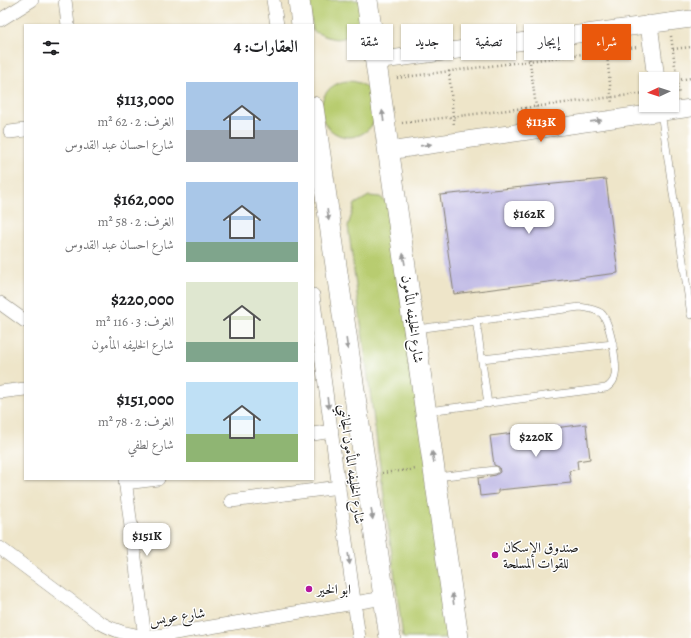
<!DOCTYPE html>
<html lang="ar">
<meta charset="utf-8">
<style>
body{margin:0;font-family:Alegreya,Amiri,serif;background:#f6f6f6;color:#202124;direction:rtl;height:100vh;display:flex;flex-direction:column;font-size:15px;white-space:nowrap}
*{box-sizing:border-box;margin:0}
p{font-size:13px;color:#757577}
.icon{flex:none;width:22px;height:22px;fill:none;stroke:currentColor;stroke-width:2;stroke-linecap:round;stroke-linejoin:round}
.map{position:relative;flex:1;overflow:hidden;direction:ltr}
.sheet{position:absolute;left:24px;top:24px;width:290px;height:456px;display:flex;flex-direction:column;background:#fff;border-radius:0px;box-shadow:0 1px 3px #0004;direction:rtl}
.sheet>*{flex:none}
.banner{position:absolute;left:326px;top:24px;width:305px;height:36px;direction:rtl;display:flex;gap:8px}
.needle{width:26px;rotate:266deg}
.tools{position:absolute;left:639px;top:72px;display:grid;gap:8px}
.tools a{display:grid;place-items:center;width:40px;height:40px;border-radius:0px;background:#fff;box-shadow:0 1px 3px #0004;font-size:20px}
.price{position:absolute;translate:-50% -34px;padding:0 9px;border-radius:8px;background:#fff;color:#222;font-size:13px;line-height:26px;filter:drop-shadow(0 1px 2px #0008)}
.price::after{content:'';position:absolute;left:50%;top:24px;width:12px;height:9px;margin-left:-6px;background:inherit;clip-path:polygon(0 0,100% 0,50% 100%)}
.price.active{background:#ea580c;color:#fff}
ul{padding:0;list-style:none}
li{display:flex;align-items:center;gap:12px;height:100px;padding:0 16px}
li span{display:grid;place-items:center;flex:none;width:112px;height:80px;border-radius:0px;color:#555}
li>.icon{margin-inline-start:auto}
span .icon{width:48px;height:48px;fill:#fffc;stroke-width:1}
li b{font-size:17px}
h2{display:flex;justify-content:space-between;align-items:center;height:48px;padding:0 16px;font-size:17px}
.chip{padding:0 14px;border-radius:0px;background:#fff;box-shadow:0 1px 3px #0004;font-size:14px;line-height:36px}
.chip.active{background:#ea580c;color:#fff}
.map>svg:first-child{display:block}
.green{fill:#b8cc70;stroke:#6a7446}
.building{fill:#bdb7e4}
.lines{fill:none;stroke-linecap:round;stroke-linejoin:round}
.service-casing{stroke:#858072;stroke-width:8}
.minor-casing{stroke:#858072;stroke-width:14}
.tertiary-casing{stroke:#858072;stroke-width:18}
.primary-casing{stroke:#858072;stroke-width:22}
.path{stroke:#858072;stroke-width:2.5;stroke-dasharray:1 3;stroke-linecap:butt}
.service{stroke:#fff;stroke-width:7}
.minor{stroke:#fff;stroke-width:13}
.tertiary{stroke:#fff;stroke-width:17}
.primary{stroke:#fff;stroke-width:21}
.oneway{fill:#999}
.poi-dot{fill:#b5179e;stroke:#fff;stroke-width:1.5}
.labels{text-anchor:middle;stroke-width:3;stroke-linejoin:round;paint-order:stroke}
.street-label{font-size:14px;fill:#1c1c1c;stroke:#fff}
.poi-label{font-size:14px;fill:#1c1c1c;stroke:#fff;text-anchor:start}
</style>
<div class="map">
<svg width="691" height="638" viewBox="0 0 691 638">
<rect width="100%" height="100%" fill="#fff"/>
<filter id="ink" filterUnits="userSpaceOnUse"><feTurbulence type="fractalNoise" baseFrequency=".025" numOctaves="2"/><feDisplacementMap in="SourceGraphic" scale="8" xChannelSelector="R" yChannelSelector="G"/><feConvolveMatrix kernelMatrix="1 2 1 2 8 2 1 2 1" color-interpolation-filters="sRGB"/></filter>
<filter id="wash" filterUnits="userSpaceOnUse"><feTurbulence type="fractalNoise" baseFrequency=".012" numOctaves="4" result="noise"/><feDisplacementMap in="SourceGraphic" scale="16" xChannelSelector="R" yChannelSelector="G"/><feGaussianBlur stdDeviation="0.9" result="paint"/><feColorMatrix in="noise" values="0 0 0 0 0 0 0 0 0 0 0 0 0 0 0 0 0 1.4 0 .05"/><feComposite in="paint" operator="in"/></filter>
<g filter="url(#wash)">
<rect width="100%" height="100%" fill="#eee5c9"/>
<g class="green">
<path d="M308,0h59l-5,27c-21,15 -25,15 -49,4z"/>
<circle cx="349" cy="109" r="28"/>
<polygon points="369,196 380,197 390,205 453,638 403,638 348,226 355,204"/>
</g>
<g id="blocks">
<g class="building">
<polygon points="606,179 618,273 454,294 440,195"/>
<polygon points="586,424 590,459 577,461 578,469 569,471 571,483 498,490 498,494 480,496 478,478 496,475 500,472 499,467 494,465 490,436"/>
</g>
</g>
</g>
<g filter="url(#ink)">
<use href="#blocks" fill-opacity="0" stroke="#858072" stroke-width="1"/>
<g class="lines">
<defs>
<g id="service">
<polyline points="661,112 691,315"/>
<polyline points="476,320 488,404"/>
<path d="M417,329l163,-22c7,1 15,2 21,6 9,8 18,55 13,66 -1,3 -5,7 -8,9l-178,23"/>
<polyline points="482,359 613,344"/>
<polyline points="437,477 495,470"/>
</g>
<g id="minor">
<polyline points="65,0 68,25"/>
<polyline points="273,0 277,25"/>
<polyline points="0,20 32,0"/>
<polyline points="10,132 25,130"/>
<polyline points="313,295 359,638"/>
<polyline points="0,303 25,321"/>
<polyline points="0,392 25,389"/>
<polyline points="313,434 332,431"/>
<polyline points="125,479 145,638"/>
<polyline points="125,483 158,479"/>
<polyline points="231,501 339,487"/>
<path d="M0,548l99,74c20,12 41,16 64,13l221,-37"/>
</g>
<g id="tertiary">
<polyline points="649,24 656,79"/>
<polyline points="375,61 691,19"/>
<polyline points="388,151 691,108"/>
</g>
<g id="primary">
<polyline points="299,0 302,25"/>
<polyline points="367,0 458,638"/>
<polyline points="313,107 390,638"/>
</g>
</defs>
<use href="#service" class="service-casing"/>
<use href="#minor" class="minor-casing"/>
<use href="#tertiary" class="tertiary-casing"/>
<use href="#primary" class="primary-casing"/>
<g class="path">
<polyline points="671,36 679,95"/>
<polyline points="606,45 612,104"/>
<polyline points="673,49 691,47"/>
<polyline points="529,55 537,114"/>
<polyline points="449,71 454,126"/>
<polyline points="397,78 637,47"/>
<polyline points="677,80 691,78"/>
<polyline points="402,123 646,93"/>
<polyline points="382,473 417,469"/>
</g>
<use href="#service" class="service"/>
<use href="#minor" class="minor"/>
<use href="#tertiary" class="tertiary"/>
<use href="#primary" class="primary"/>
</g>
<defs><path id="oneway-solid" d="M-6-.8H1V-3.2L6.5 0L1 3.2V.8H-6Z"/></defs>
<g class="oneway">
<use href="#oneway-solid" transform="translate(383 116) rotate(-98)"/>
<use href="#oneway-solid" transform="translate(596 121) rotate(-8)"/>
<use href="#oneway-solid" transform="translate(426 145) rotate(-8)"/>
<use href="#oneway-solid" transform="translate(328 215) rotate(82)"/>
<use href="#oneway-solid" transform="translate(404 259) rotate(-99)"/>
<use href="#oneway-solid" transform="translate(347 344) rotate(82)"/>
<use href="#oneway-solid" transform="translate(328 403) rotate(82)"/>
<use href="#oneway-solid" transform="translate(433 457) rotate(-99)"/>
<use href="#oneway-solid" transform="translate(372 514) rotate(82)"/>
<use href="#oneway-solid" transform="translate(349 559) rotate(82)"/>
<use href="#oneway-solid" transform="translate(453 599) rotate(-98)"/>
</g>
</g>
<g class="poi-dot">
<circle cx="495" cy="555" r="4"/>
<circle cx="309" cy="589" r="4"/>
</g>
<g class="labels">
<g class="street-label">
<text transform="translate(413 319) rotate(82)" y="5">شارع الخليفه المأمون</text>
<text transform="translate(352 464) rotate(82)" y="5">شارع الخليفه المأمون الجانبي</text>
<text transform="translate(177 616) rotate(-8)" y="5">شارع عويس</text>
</g>
<g class="poi-label">
<text x="503" y="552">صندوق الإسكان<tspan x="503" dy="16">للقوات المسلحة</tspan></text>
<text x="317" y="594">ابو الخير</text>
</g>
</g>
</svg>
<div class="tools">
<a><svg class="needle" viewBox="-14 -14 28 28"><path d="M0-13l5 13h-10z" fill="#e53935"/><path d="M0 13l5-13h-10z" fill="#757577"/></svg></a>
</div>
<b class="price active" style="left:541px;top:143px">$113K</b>
<b class="price" style="left:529px;top:235px">$162K</b>
<b class="price" style="left:536px;top:458px">$220K</b>
<b class="price" style="left:147px;top:557px">$151K</b>
<div class="banner">
<a class="chip active">شراء</a>
<a class="chip">إيجار</a>
<a class="chip">تصفية</a>
<a class="chip">جديد</a>
<a class="chip">شقة</a>
</div>
<section class="sheet">
<h2>العقارات: 4<svg class="icon" aria-label="filters" viewBox="0 0 24 24"><path d="M4 7h16M4 17h16"/><circle cx="9" cy="7" r="2"/><circle cx="15" cy="17" r="2"/></svg></h2>
<ul>
<li><span style="background:linear-gradient(#a9c7e8 60%,#9aa5b1 0)"><svg class="icon" aria-label="home" viewBox="0 0 24 24"><path d="M3 11l9-7 9 7M6 9v11h12V9"/></svg></span><div><b>$113,000</b><p>الغرف: 2 · 62 m²</p><p>شارع احسان عبد القدوس</p></div></li>
<li><span style="background:linear-gradient(#a9c7e8 75%,#7fa58c 0)"><svg class="icon" aria-label="home" viewBox="0 0 24 24"><path d="M3 11l9-7 9 7M6 9v11h12V9"/></svg></span><div><b>$162,000</b><p>الغرف: 2 · 58 m²</p><p>شارع احسان عبد القدوس</p></div></li>
<li><span style="background:linear-gradient(#dfe7d0 75%,#7fa58c 0)"><svg class="icon" aria-label="home" viewBox="0 0 24 24"><path d="M3 11l9-7 9 7M6 9v11h12V9"/></svg></span><div><b>$220,000</b><p>الغرف: 3 · 116 m²</p><p>شارع الخليفه المأمون</p></div></li>
<li><span style="background:linear-gradient(#bfe0f5 65%,#8fb573 0)"><svg class="icon" aria-label="home" viewBox="0 0 24 24"><path d="M3 11l9-7 9 7M6 9v11h12V9"/></svg></span><div><b>$151,000</b><p>الغرف: 2 · 78 m²</p><p>شارع لطفي</p></div></li>
</ul>
</section>
</div>
